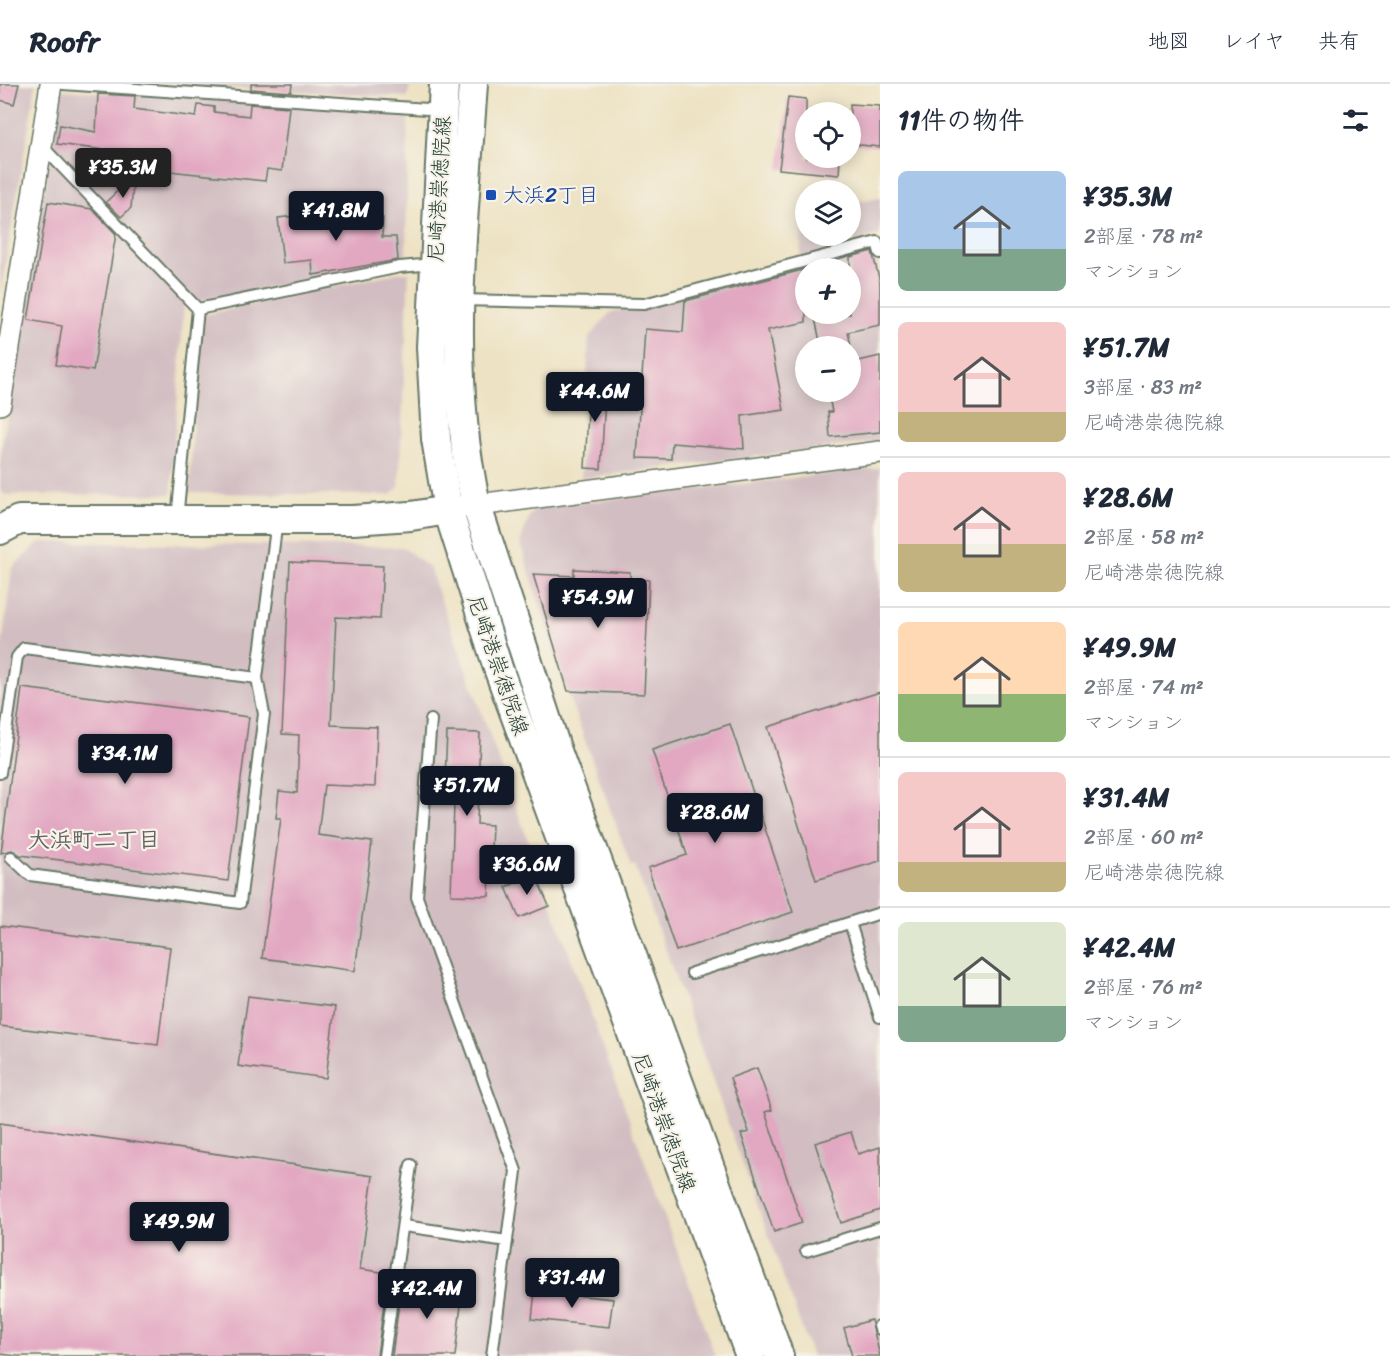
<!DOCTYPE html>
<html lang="ja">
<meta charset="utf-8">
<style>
body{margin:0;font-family:Sriracha,"Klee One",sans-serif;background:#f2f2f3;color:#1f2937;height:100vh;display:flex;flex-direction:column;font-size:22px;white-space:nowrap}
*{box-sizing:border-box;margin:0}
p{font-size:20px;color:#747a83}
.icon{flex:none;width:33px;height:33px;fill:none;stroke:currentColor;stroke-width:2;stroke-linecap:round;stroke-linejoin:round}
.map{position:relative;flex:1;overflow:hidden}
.side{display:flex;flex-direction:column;background:#fff;width:510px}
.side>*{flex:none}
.controls{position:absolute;left:795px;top:18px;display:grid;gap:12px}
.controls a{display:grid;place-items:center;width:66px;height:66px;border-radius:50%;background:#fff;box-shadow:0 3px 15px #0003;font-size:30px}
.price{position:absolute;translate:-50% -51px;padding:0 14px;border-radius:6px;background:#111827;color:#fff;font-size:20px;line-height:39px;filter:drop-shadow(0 2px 3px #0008)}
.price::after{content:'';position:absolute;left:50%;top:36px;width:18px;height:14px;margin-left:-9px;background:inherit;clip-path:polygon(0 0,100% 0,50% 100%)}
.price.current{background:#222;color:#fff}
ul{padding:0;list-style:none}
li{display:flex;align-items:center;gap:18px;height:150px;padding:0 18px}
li+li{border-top:2px solid #e0e1e3}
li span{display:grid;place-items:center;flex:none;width:168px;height:120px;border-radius:9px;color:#555}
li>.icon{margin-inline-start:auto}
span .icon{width:72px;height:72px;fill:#fffc;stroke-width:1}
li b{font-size:26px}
h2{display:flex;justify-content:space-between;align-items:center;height:72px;padding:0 18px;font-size:26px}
header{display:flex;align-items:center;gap:36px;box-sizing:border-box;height:84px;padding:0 30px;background:#fff;border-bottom:2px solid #e0e1e3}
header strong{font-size:28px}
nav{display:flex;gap:33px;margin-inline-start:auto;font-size:21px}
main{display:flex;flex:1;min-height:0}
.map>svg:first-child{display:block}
.industrial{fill:#d2bec2;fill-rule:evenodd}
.building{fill:#e2a7c1}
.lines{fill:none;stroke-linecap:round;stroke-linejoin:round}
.lane-casing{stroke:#677766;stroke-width:14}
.street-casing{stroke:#677766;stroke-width:24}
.secondary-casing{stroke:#677766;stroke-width:32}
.lane{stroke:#fff;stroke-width:10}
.street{stroke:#fff;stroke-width:21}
.secondary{stroke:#fff;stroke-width:28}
.transit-dot{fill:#1a4fb4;stroke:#f7f3e8;stroke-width:2}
.labels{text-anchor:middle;stroke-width:4.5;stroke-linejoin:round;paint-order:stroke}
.street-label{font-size:21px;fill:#1f3d34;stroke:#f7f3e8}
.transit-label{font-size:21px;fill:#164399;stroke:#f7f3e8;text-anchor:start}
.neighbourhood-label{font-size:22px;font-weight:bold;fill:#636265;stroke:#f7f3e8}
</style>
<header>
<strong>Roofr</strong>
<nav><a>地図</a><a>レイヤ</a><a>共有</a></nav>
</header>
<main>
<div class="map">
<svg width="880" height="1272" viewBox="0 0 880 1272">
<rect width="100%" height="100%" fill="#f7f3e8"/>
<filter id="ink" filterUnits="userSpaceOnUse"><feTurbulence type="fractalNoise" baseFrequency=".0167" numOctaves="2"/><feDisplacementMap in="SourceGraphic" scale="12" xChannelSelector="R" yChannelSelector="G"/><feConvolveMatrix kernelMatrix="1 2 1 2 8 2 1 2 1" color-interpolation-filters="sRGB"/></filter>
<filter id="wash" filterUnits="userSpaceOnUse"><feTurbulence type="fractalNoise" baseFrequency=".008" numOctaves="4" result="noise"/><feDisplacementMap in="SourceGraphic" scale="24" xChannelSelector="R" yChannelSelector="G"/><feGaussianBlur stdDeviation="1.35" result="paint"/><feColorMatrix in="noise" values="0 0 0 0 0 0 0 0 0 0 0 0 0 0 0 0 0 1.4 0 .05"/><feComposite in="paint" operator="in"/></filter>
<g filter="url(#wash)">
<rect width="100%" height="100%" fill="#ede2c3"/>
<g class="industrial">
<polygon points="0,0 36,0 0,210"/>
<polygon points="154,0 410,0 408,13"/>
<polygon points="61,6 408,26 406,176 184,220 171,410 6,411 0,407 0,375"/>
<polygon points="880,114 880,150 800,175 803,129 805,128 806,152 850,152 851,119"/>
<path d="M873,164l7,28v165l-299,37 8,-141 21,-24zM806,184h44v46h-44zM806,262h44v46h-44z"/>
<polygon points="401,188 409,188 399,403 390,411 189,409 200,232"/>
<polygon points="880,384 880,1272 812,1272 635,781 631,782 567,607 520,458 530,431 537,424"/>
<polygon points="40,458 402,463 429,483 715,1272 0,1272 0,575 12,484"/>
</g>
<g id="blocks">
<g class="building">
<polygon points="0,0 19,0 14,20 0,16"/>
<polygon points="251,0 292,0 291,8 251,5"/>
<polygon points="98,10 135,12 134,25 196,33 198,21 214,23 214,28 249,32 250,20 289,23 282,87 267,85 265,97 187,89 152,85 153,72 57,60 60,41 96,48"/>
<polygon points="788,13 806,15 806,74 840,74 839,91 779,85"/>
<polygon points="850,20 880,22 880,63 850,60"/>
<polygon points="134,91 131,124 121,133 106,118"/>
<polygon points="48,118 92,125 116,150 93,287 56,281 62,242 28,236"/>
<polygon points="305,131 305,135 335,132 383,134 382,153 396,153 398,176 313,191 312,176 283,179 278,134"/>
<polygon points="872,167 880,198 880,241 848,248 851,262 821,262 814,230 850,230 850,173"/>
<polygon points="806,185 806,238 768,246 784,326 742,332 744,365 672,359 671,375 637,374 645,245 683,248 685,217"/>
<polygon points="880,272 880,348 830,353 828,328 832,328 828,308 850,308 850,279"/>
<polygon points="590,293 606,294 601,385 585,384"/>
<polygon points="290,478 383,482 380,535 336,533 331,641 377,643 375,703 324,701 318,751 372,758 355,887 262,874 281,734 276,734 279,707 297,709 299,651 282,650"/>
<polygon points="574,485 630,488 630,495 649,496 644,610 568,607 533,490 574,492"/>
<polygon points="22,604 249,633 228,797 20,771 12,766 1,769"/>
<polygon points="880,608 880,777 816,796 768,643"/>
<polygon points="730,640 793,828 676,867 648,784 687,771 652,666"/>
<polygon points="447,648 480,649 477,740 492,741 489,812 451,811 454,721 444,720"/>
<polygon points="535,790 549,822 519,834 506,803"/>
<polygon points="0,842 170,863 158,961 0,942"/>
<polygon points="248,912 335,923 326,994 238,982"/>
<polygon points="757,984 772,1026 765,1028 802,1139 774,1148 741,1050 749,1048 730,994"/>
<polygon points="0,1039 373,1092 360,1185 388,1189 377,1272 17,1272 0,1270"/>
<polygon points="851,1048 858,1070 880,1063 880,1126 841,1139 815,1059"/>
<polygon points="402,1197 463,1204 455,1272 392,1272"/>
<polygon points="535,1207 613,1215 609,1243 532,1235"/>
<polygon points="871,1236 880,1272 852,1272 844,1244"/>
</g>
</g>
</g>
<g filter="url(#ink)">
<use href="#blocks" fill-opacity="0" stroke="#677766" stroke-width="1.5"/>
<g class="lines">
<defs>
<g id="lane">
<polyline points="63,0 442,26"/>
<polyline points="42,62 198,225 177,435"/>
<polyline points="460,216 644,220 877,158 880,169"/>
<polyline points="198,225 400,183 433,180"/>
<polyline points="431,636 417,813 516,1087 492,1272"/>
<polyline points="0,689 17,573 24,564 257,594"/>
<polyline points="11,773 30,791 240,819 264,630 257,594 277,436"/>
<polyline points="850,839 880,933"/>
<polyline points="692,889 880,829"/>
<polyline points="404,1142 507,1157"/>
<polyline points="806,1167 880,1144"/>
<polyline points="879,1242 880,1245"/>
<polyline points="384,1272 411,1081"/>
</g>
<g id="street">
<polyline points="0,320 51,0"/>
<polyline points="463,423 880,368"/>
</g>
<g id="secondary">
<polyline points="444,0 431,263 436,355 448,426 498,584 750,1272"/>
<path d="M473,0c-9,138 -28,284 3,420l81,247 222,605"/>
<polyline points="0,446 19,436 353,436 411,432 448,426"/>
</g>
</defs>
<use href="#lane" class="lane-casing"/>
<use href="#street" class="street-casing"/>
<use href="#secondary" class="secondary-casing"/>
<use href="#lane" class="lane"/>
<use href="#street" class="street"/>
<use href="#secondary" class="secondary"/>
</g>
</g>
<rect class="transit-dot" x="485" y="105" width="12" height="12" rx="3"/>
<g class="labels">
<g class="street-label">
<text transform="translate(439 105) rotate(-87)" y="7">尼崎港崇徳院線</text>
<text transform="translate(498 581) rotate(71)" y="7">尼崎港崇徳院線</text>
<text transform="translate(664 1038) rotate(70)" y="7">尼崎港崇徳院線</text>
</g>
<g class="transit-label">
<text x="503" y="118">大浜2丁目</text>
</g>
<g class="neighbourhood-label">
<text x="94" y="763">大浜町二丁目</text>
</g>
</g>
</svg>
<div class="controls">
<a><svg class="icon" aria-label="locate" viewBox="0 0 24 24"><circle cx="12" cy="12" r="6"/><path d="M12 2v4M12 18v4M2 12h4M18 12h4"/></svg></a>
<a><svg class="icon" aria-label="layers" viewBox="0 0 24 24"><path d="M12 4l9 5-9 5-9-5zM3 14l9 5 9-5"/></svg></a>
<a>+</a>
<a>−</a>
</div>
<b class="price current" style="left:123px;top:115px">¥35.3M</b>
<b class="price" style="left:336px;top:158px">¥41.8M</b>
<b class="price" style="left:595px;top:339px">¥44.6M</b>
<b class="price" style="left:598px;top:545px">¥54.9M</b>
<b class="price" style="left:125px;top:701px">¥34.1M</b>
<b class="price" style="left:467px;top:733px">¥51.7M</b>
<b class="price" style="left:715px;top:760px">¥28.6M</b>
<b class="price" style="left:527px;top:812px">¥36.6M</b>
<b class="price" style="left:179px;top:1169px">¥49.9M</b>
<b class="price" style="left:572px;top:1225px">¥31.4M</b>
<b class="price" style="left:427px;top:1236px">¥42.4M</b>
</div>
<section class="side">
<h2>11件の物件<svg class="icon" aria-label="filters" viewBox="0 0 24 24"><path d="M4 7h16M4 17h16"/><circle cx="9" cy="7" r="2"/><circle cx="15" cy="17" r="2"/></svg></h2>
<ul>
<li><span style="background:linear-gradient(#a9c7e8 65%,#7fa58c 0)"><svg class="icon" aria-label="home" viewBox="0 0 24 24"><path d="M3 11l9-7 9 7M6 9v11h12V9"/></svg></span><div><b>¥35.3M</b><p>2部屋 · 78 m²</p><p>マンション</p></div></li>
<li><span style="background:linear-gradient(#f6c9c9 75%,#c2b280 0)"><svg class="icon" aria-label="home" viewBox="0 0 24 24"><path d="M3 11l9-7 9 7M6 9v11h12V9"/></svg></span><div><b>¥51.7M</b><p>3部屋 · 83 m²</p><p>尼崎港崇徳院線</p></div></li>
<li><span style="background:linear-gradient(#f6c9c9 60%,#c2b280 0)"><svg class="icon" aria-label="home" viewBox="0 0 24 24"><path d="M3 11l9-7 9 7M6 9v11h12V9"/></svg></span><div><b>¥28.6M</b><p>2部屋 · 58 m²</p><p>尼崎港崇徳院線</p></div></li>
<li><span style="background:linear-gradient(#ffd9b3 60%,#8fb573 0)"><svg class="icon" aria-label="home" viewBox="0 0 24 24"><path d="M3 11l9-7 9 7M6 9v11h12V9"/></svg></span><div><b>¥49.9M</b><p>2部屋 · 74 m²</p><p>マンション</p></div></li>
<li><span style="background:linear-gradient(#f6c9c9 75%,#c2b280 0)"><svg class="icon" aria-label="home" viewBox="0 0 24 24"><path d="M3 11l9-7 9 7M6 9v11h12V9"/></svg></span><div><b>¥31.4M</b><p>2部屋 · 60 m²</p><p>尼崎港崇徳院線</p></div></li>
<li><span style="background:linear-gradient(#dfe7d0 70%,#7fa58c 0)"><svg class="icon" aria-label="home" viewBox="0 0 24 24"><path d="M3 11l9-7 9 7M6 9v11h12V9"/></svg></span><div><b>¥42.4M</b><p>2部屋 · 76 m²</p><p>マンション</p></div></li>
</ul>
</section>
</main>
